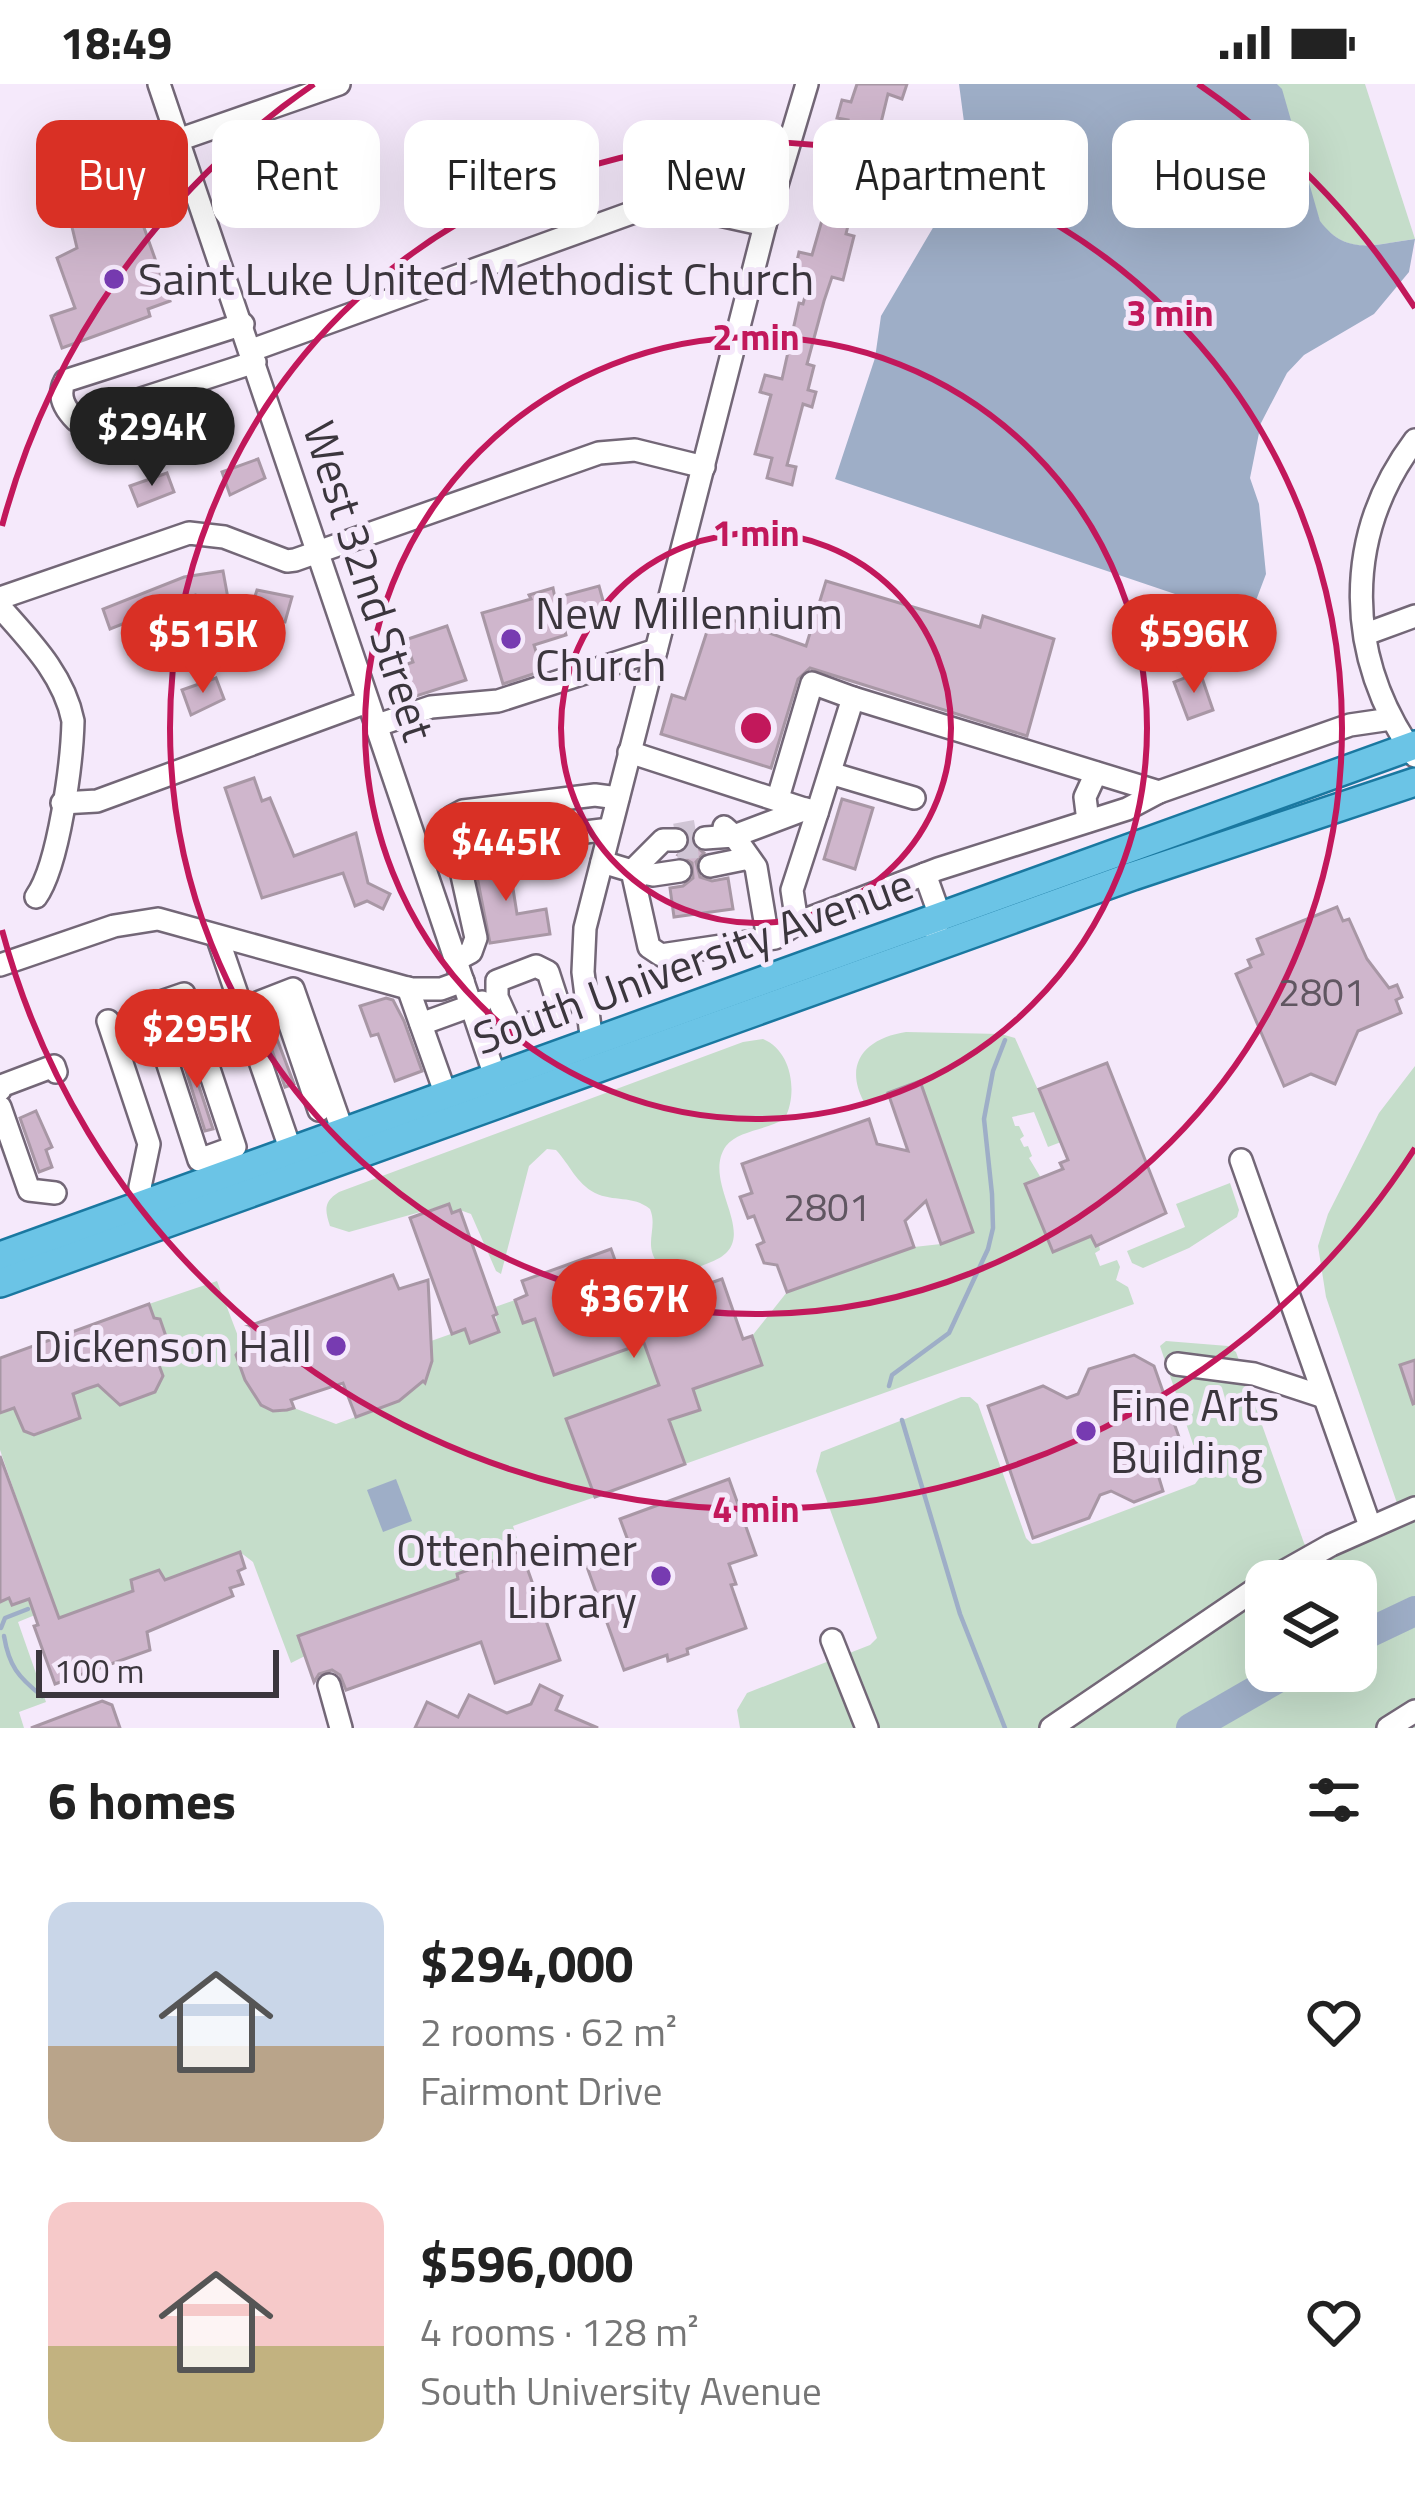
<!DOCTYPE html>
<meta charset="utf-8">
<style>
body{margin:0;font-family:"Titillium Web",sans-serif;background:#f6f6f6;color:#222;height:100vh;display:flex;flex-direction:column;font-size:45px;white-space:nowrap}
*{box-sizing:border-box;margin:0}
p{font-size:39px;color:#767676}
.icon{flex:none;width:66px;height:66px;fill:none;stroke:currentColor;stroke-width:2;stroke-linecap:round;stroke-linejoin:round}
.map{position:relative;height:1644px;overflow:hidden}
.side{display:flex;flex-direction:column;background:#fff;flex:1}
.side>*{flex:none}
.guide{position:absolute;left:36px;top:36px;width:1344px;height:108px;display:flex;gap:24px}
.buttons{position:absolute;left:1245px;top:1476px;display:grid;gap:24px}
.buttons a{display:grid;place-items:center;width:132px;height:132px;border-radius:24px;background:#fff;box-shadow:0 12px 48px #0002;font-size:60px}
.scale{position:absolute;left:36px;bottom:30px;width:243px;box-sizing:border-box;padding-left:12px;border:6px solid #3b363d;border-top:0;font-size:33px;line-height:42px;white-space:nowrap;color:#3b363d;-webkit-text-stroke:9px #f5e9fb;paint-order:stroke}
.price{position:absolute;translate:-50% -102px;padding:0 27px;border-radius:42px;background:#d93025;color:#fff;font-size:39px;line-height:78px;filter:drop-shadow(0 3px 6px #0008)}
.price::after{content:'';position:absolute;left:50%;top:72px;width:36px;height:27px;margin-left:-18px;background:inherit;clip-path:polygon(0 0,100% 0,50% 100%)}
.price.selected{background:#222;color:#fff}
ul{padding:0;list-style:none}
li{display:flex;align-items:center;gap:36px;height:300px;padding:0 48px}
li span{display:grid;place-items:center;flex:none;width:336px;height:240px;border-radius:24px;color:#555}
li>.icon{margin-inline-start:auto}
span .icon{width:144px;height:144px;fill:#fffc;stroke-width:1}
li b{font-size:51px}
h2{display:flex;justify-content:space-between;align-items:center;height:144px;padding:0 48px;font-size:51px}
.chip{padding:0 42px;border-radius:24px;background:#fff;box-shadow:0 12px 48px #0002;font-size:42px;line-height:108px}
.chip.selected{background:#d93025;color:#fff}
.status{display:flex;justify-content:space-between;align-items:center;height:84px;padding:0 60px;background:#fff;direction:ltr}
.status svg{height:33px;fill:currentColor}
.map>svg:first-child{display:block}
.green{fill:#c5ddca;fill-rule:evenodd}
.water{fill:#9eaec7}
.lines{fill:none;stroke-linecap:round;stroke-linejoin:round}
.stream{stroke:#9eaec7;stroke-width:4.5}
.river{stroke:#9eaec7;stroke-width:30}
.building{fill:#cfb6cc;stroke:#a897a5;stroke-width:3}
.minor-tunnel{stroke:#d0c5d5;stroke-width:21;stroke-dasharray:21 10;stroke-linecap:butt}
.minor-casing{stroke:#736777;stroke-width:26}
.major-casing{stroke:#1a78a0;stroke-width:32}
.minor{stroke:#fff;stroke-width:21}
.major{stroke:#6bc4e6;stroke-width:27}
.ring{fill:none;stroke:#c2185b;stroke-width:6}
.poi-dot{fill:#773bb1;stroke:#f5e9fb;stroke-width:4.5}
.labels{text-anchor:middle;stroke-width:10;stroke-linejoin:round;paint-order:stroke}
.number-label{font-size:39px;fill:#605661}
.poi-label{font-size:45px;fill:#3b363d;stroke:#f5e9fb;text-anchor:start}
.street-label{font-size:45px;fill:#3b363d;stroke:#f5e9fb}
.centre{fill:#c2185b;stroke:#f5e9fb;stroke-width:6}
.ring-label{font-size:36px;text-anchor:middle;font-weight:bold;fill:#c2185b;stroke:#f5e9fb;stroke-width:10;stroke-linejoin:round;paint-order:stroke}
</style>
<div class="status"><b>18:49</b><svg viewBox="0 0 49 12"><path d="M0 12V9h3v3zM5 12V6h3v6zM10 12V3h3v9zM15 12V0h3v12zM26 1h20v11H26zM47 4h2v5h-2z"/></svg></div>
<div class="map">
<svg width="1415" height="1644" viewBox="0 0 1415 1644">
<rect width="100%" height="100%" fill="#f5e9fb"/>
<g class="green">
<path d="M1277,0h88l50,155c-39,5 -67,18 -95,-17z"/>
<path d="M906,948l95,2 14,4 46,104 -13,5 -14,-35 -22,5 3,9h4l5,10 -4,3 4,8 4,-1 4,10 -3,2 12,20 -15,6 28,67 37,-15 4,10 4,-1 1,5 -5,3 5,13 17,-6 3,7 -4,13 12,7 6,17 -449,160 -29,-78 -89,33 28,78 -82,29 8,25 -64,23 1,5 -167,84 -38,-101 -13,-10 -76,28 -4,-7 -28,9 1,9 -75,27 -58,-168v-39l14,-3 10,23 10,4 46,-17 -7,-24 25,-9 23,20 34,-13 8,-16 -7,-19 15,-6 -11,-31 -6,-1 -5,-15 68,-23 24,63 -5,11 9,24 20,29 16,4 13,-4 42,16 63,-23 22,-21 5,2 6,-21 -1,-20 34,-12 5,13 28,-9 -3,-26 20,-7 8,23 12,-4 19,55 90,-31 49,46 68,-24 -9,-29 35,-44 127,-45 27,-3 31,-12 -52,-150 -56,20c-21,-39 2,-64 42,-70z"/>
<path d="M763,955c29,12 35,54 22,79 -16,12 -47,12 -59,28 -27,38 41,95 -15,116 -11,5 -25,10 -36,8 -9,-1 -19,-6 -22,-15 -6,-16 4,-30 -3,-46 -17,-14 -37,-7 -55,-16 -19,-10 -25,-28 -39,-43l-9,-1 -18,17 -28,108 -5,-3 -25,-57 -11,-4 -8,3 -3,-9 -100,28 -19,-6c-5,-16 -7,-24 9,-34l404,-150z"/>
<path d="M1415,982v662h-675l-3,-18 10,-17 123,-48 7,-7 -61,-167 5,-19 140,-55h9l8,7 48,134 6,6 7,-1 156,-59 6,-8 -1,-11 -40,-119 6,-5 62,5 8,6 68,191 9,15 14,2 68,-35 3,-19 -72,-209 -8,-51 10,-32 51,-101zM1266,1497h90v90h-90z"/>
<polygon points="1230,1099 1239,1126 1237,1133 1189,1164 1143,1184 1132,1179 1127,1167 1185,1143 1176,1120"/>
<polygon points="27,1508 35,1531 18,1538 46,1618 19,1628 24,1644 0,1644 0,1518 9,1514 13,1521"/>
</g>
<g class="water">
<path d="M959,0h318l5,5 38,132c27,36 56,23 95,18l-6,33 -35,42 -70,41 -17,18 -26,50 -11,55 9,26 7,70 -17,45 -414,-140 40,-121 6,-42 53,-90 30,-104z"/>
<polygon points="396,1395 412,1437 383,1448 367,1406"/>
</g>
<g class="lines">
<g class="stream">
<polyline points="889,1302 892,1291 949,1249 988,1165 993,1144 992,1110 984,1035 993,987 1005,956"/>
<polyline points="902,1336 960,1530 1005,1644"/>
<polyline points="1,1544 5,1534 28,1525"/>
<path d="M4,1552c5,30 14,41 38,60"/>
</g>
<g class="river">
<polyline points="1356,1555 1415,1527"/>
<polyline points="1191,1644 1290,1587"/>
</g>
</g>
<g class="building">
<polygon points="857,0 907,0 902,15 888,10 878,51 868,48 862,84 877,89 873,104 858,100 846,150 854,152 843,196 832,193 824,217 807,280 814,282 808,306 816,308 812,323 803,320 787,381 796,383 792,401 767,394 772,374 755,370 771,311 760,308 765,291 782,295 799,219 803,220 811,190 795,186 799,168 812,171 835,91 822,87 827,66 839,69 848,36 837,34 842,16 851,18"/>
<polygon points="136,121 170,217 148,225 150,232 62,264 51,232 75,224 57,174 77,164 72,143"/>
<polygon points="258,375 265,394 230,411 222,388"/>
<polygon points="167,389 174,408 138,422 130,402"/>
<polygon points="223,487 229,520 197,526 195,511 110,545 103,525 184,493"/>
<polygon points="826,497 980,543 983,532 1054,555 1027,652 810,584 798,595 771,684 661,650 672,611 685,615 713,529 806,562"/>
<polygon points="599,502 607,531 564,543 566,551 534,561 542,587 503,600 482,529 531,515 529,511 553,504 555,514"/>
<polygon points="257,506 292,513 285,538 250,528"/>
<polygon points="447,542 466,596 410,614 399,583 413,578 405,556"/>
<polygon points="1200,588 1213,626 1188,635 1174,598"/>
<polygon points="216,594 224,615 191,631 182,606"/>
<polygon points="254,694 262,717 270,714 294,772 356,749 368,799 390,810 383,825 367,817 355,822 343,789 262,814 225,704"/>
<polygon points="842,715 873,724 855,785 824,775"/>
<polygon points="691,758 704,769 696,778 700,793 712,797 728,794 733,825 674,833 670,804 683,802 693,794 692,779 678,771"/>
<polygon points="508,773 517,830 546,825 550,850 490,859 474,777"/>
<polygon points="1337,823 1343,837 1349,835 1367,875 1389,904 1397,901 1402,913 1396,916 1401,929 1358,947 1335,1000 1311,990 1284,1002 1236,890 1251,883 1248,876 1263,870 1257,855"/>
<polygon points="386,914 393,916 404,937 422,987 395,997 378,950 371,952 360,922"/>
<polygon points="271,939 294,1000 285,1003 263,941"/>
<polygon points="187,966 213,1045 205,1047 180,968"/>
<polygon points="1107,979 1166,1129 1096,1162 1091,1152 1053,1168 1025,1100 1063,1085 1060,1079 1068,1076 1039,1005"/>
<polygon points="920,997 973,1148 941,1160 926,1117 905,1137 914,1163 787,1208 777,1181 764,1179 757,1161 764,1158 754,1132 748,1134 740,1113 752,1109 742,1080 869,1035 877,1060 908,1067 888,1009"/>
<polygon points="36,1027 52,1063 46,1066 52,1083 39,1088 20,1034"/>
<polygon points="449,1120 452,1129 460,1126 497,1230 493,1232 499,1248 470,1259 465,1245 452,1250 410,1134"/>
<polygon points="611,1165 633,1226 722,1195 743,1255 752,1252 762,1281 693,1305 700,1326 669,1336 685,1380 595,1413 566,1335 659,1301 644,1259 554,1291 535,1235 523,1239 515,1216 527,1211 522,1197"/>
<polygon points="393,1191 399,1205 428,1196 432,1277 425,1299 423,1297 399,1317 356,1333 343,1299 291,1316 294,1324 287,1326 273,1327 261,1321 245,1296 236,1271 247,1255 243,1244"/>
<polygon points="149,1220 154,1234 160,1235 171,1267 156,1273 163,1292 155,1308 120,1321 98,1301 86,1305 73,1310 80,1334 34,1351 24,1347 14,1324 0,1329 0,1274"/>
<polygon points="1134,1271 1154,1282 1186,1373 1156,1384 1163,1407 1134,1418 1111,1407 1100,1411 1089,1434 1033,1454 988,1322 1043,1302 1067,1314 1078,1310 1089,1285"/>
<polygon points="1415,1276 1415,1319 1413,1320 1400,1281"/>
<polygon points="0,1372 59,1534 133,1507 131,1496 159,1486 165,1496 240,1468 245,1484 238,1487 243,1500 230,1504 233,1512 147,1548 150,1566 55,1600 34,1542 38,1541 29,1515 12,1521 9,1514 0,1518"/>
<polygon points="729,1395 756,1471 729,1480 736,1500 731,1501 746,1544 687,1565 688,1570 668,1577 667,1571 624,1586 587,1483 622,1471 620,1466 630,1462 620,1435"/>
<polygon points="521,1467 560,1576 495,1599 481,1558 346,1606 340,1591 332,1586 319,1590 314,1598 298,1552 458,1495 457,1490"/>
<polygon points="540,1601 562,1612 556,1626 598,1644 415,1644 427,1618 458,1633 469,1611 507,1629 531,1620"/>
<polygon points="102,1617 112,1621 120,1644 31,1644"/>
</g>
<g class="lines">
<g class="minor-tunnel">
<polyline points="675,750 704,745"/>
<polyline points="677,765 707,763"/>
</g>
<defs>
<g id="minor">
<polyline points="159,0 500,1007"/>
<polyline points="178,56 339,0"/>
<path d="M243,240l-178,57c-8,15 0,28 11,39l179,-58"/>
<polyline points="252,266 634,128 688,124 765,141"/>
<path d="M1415,356c-73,97 -70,218 0,316"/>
<polyline points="0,514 189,449 224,453 287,477 295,476 599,369 635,366 704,383"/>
<path d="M0,523c30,34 64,68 73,114 -1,41 -14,144 -37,176"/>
<polyline points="1366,550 1415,532"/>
<polyline points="375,642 431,623 498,617 656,566"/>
<polyline points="629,668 817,729 853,614 1159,708 1350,641 1391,635"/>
<polyline points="830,689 914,714"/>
<polyline points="778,714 812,599 853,614"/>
<polyline points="62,719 97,717 367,618"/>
<polyline points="817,729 792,806 797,839 938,785 1127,725 1159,708"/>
<polyline points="1088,737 1085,713 1096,689"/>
<polyline points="724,743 734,752 806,725"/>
<polyline points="610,745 462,763 455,760 450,745 452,733 463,727 595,711 618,714"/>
<polyline points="705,754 734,752 756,783 768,855"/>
<polyline points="455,760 476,854 471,868 456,876"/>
<polyline points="602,778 632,787 649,863 661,871 775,854 797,839"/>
<polyline points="710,782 749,774"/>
<polyline points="632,787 663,756 676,756"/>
<polyline points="632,787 653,791 680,787"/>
<polyline points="925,790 940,832 935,846"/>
<polyline points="217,852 242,925"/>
<polyline points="0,881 114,842 158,835 411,905 441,905 463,897"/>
<polygon points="536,882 548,888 560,925 551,934 511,944 497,913 497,897"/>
<polyline points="408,904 446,1011"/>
<polygon points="184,910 235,1063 199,1076 149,922"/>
<polyline points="255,929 262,922 276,923 287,932 319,1026"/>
<polyline points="108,937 149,1060 140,1103 146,1120"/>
<polyline points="421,940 482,918"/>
<polyline points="592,959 583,888 585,844 765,141 807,0"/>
<polyline points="0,1006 1,1002 54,982 56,988"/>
<polyline points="0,1023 29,1106 55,1109"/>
<polyline points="291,1067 242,925 293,905 343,1048"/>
<polyline points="1241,1076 1370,1442"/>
<polyline points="1177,1280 1254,1290 1324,1313"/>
<polyline points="1267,1497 1331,1461 1415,1424"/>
<polyline points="832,1556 867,1644"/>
<polyline points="329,1601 341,1644"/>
<polyline points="1051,1644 1266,1498"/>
<polyline points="1388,1644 1415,1627"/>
</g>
<g id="major">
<polyline points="0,1172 1415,661"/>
<polyline points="0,1199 1133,792 1415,698"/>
</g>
</defs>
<use href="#minor" class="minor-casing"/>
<use href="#major" class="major-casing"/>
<use href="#minor" class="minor"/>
<use href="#major" class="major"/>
</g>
<g class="ring">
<circle cx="756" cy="644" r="195"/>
<circle cx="756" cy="644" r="391"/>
<circle cx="756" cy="644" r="586"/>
<path d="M1415 1064A781 781 0 0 1 2 846M2 442A781 781 0 0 1 314 0M1198 0A781 781 0 0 1 1415 224"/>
</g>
<g class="poi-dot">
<circle cx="114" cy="195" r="12"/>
<circle cx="511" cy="555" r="12"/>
<circle cx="336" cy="1262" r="12"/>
<circle cx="1086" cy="1347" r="12"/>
<circle cx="661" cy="1492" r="12"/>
</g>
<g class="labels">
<g class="number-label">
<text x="1322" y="922">2801</text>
<text x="827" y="1137">2801</text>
</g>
<g class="poi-label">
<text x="138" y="211">Saint Luke United Methodist Church</text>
<text x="535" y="545">New Millennium<tspan x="535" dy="52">Church</tspan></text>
<text x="312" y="1278" text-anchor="end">Dickenson Hall</text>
<text x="1110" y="1337">Fine Arts<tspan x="1110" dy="52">Building</tspan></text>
<text x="637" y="1482" text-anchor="end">Ottenheimer<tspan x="637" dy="52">Library</tspan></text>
</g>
<g class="street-label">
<text transform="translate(369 497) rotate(72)" y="16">West 32nd Street</text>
<text transform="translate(693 877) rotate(-20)" y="16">South University Avenue</text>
</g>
</g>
<circle cx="756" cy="644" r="18" class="centre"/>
<g class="ring-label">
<text x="1170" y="242">3 min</text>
<text x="756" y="266">2 min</text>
<text x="756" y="462">1 min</text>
<text x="756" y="1438">4 min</text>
</g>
</svg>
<div class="buttons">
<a><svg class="icon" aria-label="layers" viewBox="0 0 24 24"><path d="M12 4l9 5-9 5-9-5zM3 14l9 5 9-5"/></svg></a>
</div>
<div class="scale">100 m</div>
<b class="price selected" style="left:152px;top:405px">$294K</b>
<b class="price" style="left:203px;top:612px">$515K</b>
<b class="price" style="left:1194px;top:612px">$596K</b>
<b class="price" style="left:506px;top:820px">$445K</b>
<b class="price" style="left:197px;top:1007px">$295K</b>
<b class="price" style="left:634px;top:1277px">$367K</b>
<div class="guide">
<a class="chip selected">Buy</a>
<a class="chip">Rent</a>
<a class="chip">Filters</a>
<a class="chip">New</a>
<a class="chip">Apartment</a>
<a class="chip">House</a>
</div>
</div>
<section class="side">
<h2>6 homes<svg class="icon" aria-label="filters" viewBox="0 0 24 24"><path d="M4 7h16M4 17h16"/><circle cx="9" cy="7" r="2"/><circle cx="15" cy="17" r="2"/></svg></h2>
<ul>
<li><span style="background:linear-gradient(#c9d6e8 60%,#b9a48a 0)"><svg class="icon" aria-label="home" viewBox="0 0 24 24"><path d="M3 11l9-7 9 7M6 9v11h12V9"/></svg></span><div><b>$294,000</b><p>2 rooms · 62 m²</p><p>Fairmont Drive</p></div><svg class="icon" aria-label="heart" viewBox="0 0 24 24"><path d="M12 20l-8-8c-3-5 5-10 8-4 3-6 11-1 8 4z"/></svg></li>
<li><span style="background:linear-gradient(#f6c9c9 60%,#c2b280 0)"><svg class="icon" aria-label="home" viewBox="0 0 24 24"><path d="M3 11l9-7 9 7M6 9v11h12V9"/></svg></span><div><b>$596,000</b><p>4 rooms · 128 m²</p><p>South University Avenue</p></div><svg class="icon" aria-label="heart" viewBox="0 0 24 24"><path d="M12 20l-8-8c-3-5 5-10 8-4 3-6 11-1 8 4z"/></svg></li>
</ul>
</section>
